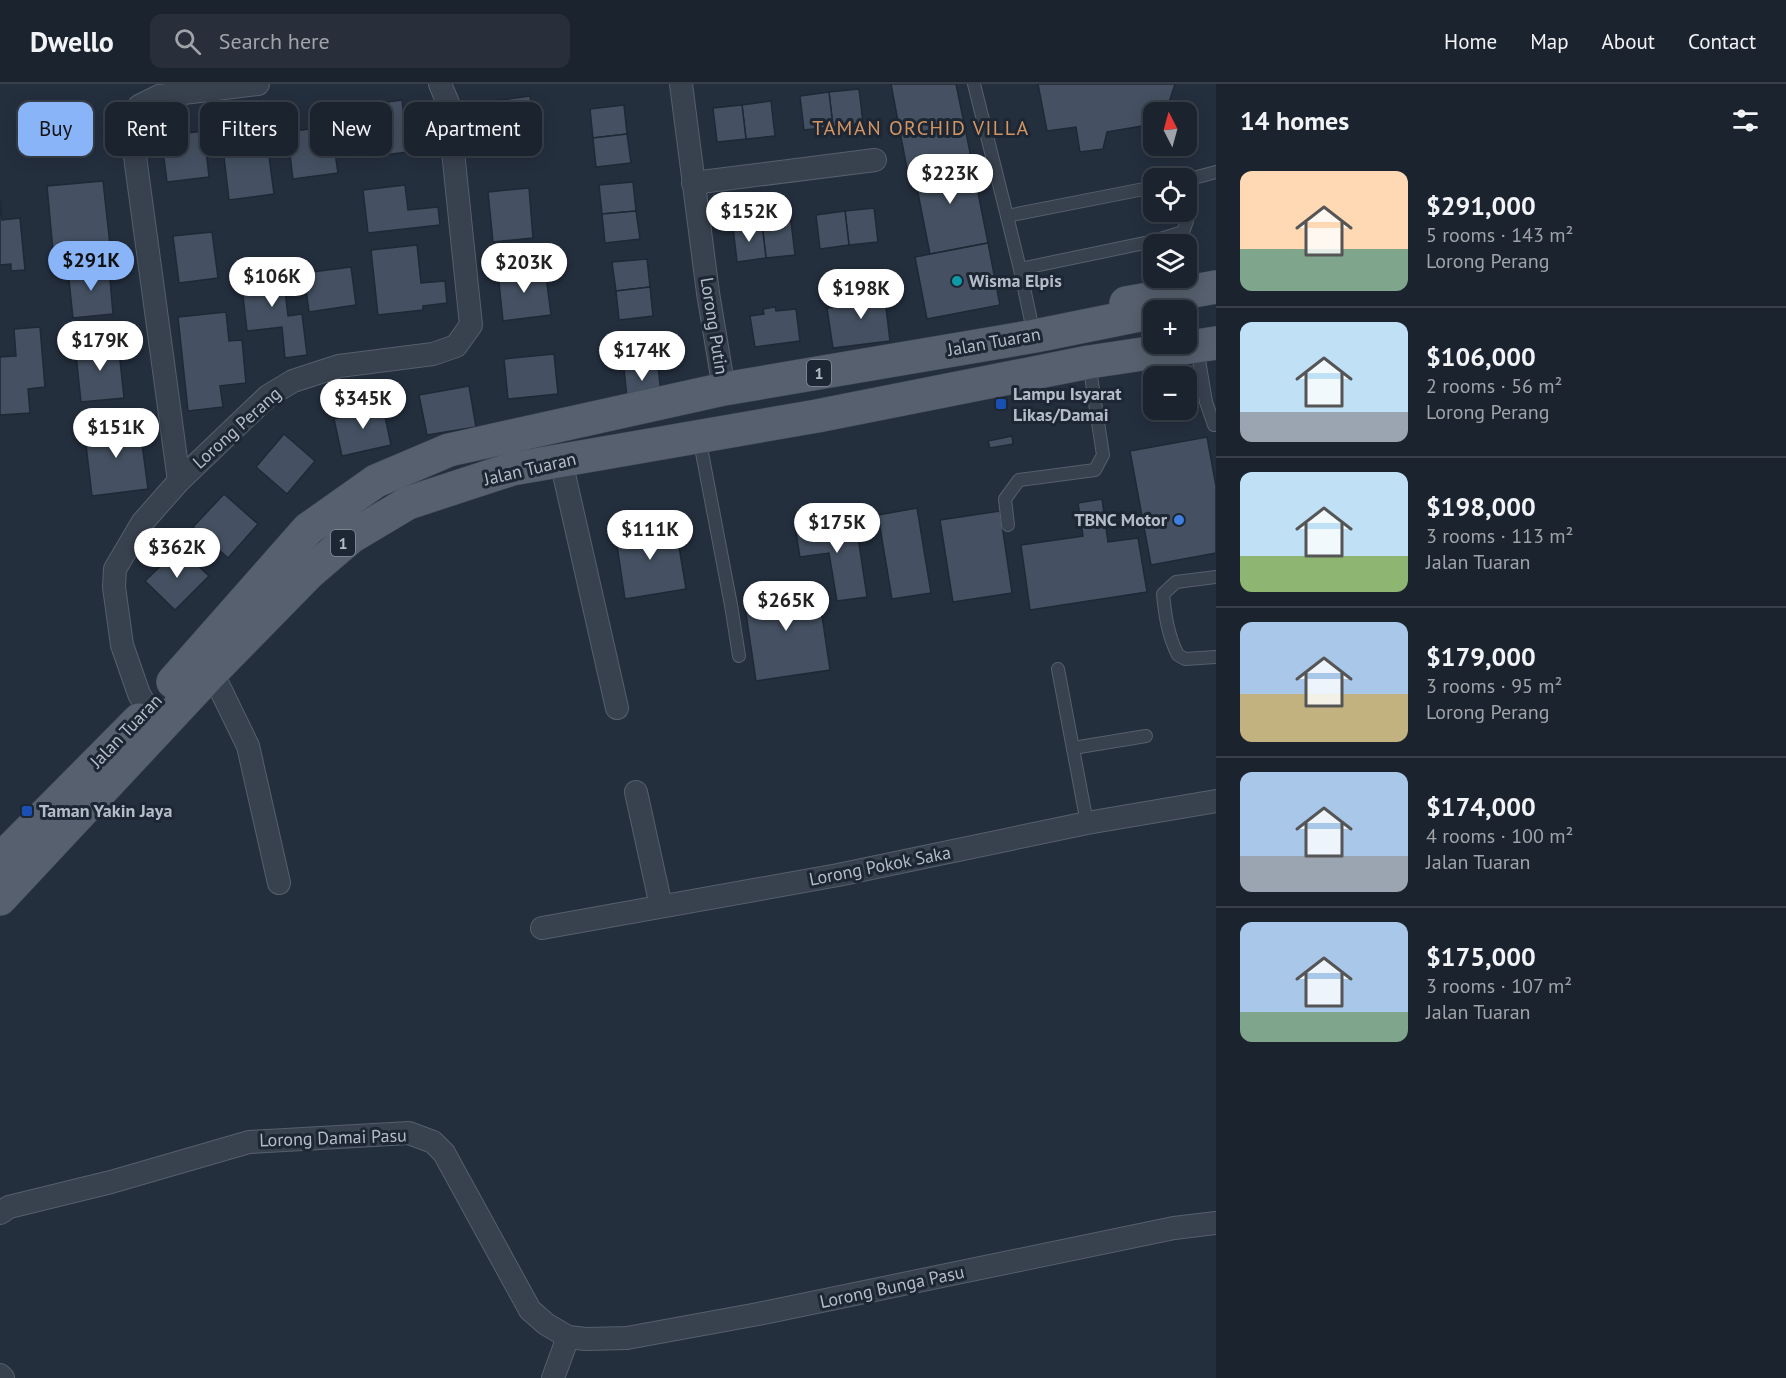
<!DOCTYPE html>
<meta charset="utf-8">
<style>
body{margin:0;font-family:"PT Sans",sans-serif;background:#282f3a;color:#f1f3f6;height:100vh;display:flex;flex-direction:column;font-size:22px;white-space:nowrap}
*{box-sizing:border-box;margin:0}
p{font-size:20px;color:#a0a4aa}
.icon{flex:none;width:33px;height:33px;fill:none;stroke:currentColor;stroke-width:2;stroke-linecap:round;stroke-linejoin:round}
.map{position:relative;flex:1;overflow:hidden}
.details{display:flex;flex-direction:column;background:#1b232e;width:570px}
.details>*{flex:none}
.hud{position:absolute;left:18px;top:18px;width:570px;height:54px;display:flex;gap:12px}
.needle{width:39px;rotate:354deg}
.buttons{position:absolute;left:1143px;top:18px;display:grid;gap:12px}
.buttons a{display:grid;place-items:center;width:54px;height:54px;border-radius:12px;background:#1b232e;box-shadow:0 3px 15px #0003,0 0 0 2px #39404a;font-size:30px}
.price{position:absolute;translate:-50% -51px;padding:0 14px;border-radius:21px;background:#fff;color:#222;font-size:20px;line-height:39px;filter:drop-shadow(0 2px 3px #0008)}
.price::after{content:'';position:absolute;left:50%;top:36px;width:18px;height:14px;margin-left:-9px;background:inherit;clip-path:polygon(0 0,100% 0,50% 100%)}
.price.active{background:#8ab4f8;color:#111}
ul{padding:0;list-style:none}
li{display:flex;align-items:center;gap:18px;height:150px;padding:0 24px}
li+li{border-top:2px solid #39404a}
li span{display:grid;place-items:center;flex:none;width:168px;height:120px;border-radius:12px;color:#555}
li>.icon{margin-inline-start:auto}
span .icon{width:72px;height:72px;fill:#fffc;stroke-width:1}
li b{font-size:26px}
h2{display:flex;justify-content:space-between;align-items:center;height:72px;padding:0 24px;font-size:26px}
.chip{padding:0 21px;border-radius:12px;background:#1b232e;box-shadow:0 3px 15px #0003,0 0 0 2px #39404a;font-size:21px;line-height:54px}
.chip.active{background:#8ab4f8;color:#111}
header{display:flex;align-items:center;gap:36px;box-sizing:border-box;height:84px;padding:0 30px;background:#1b232e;border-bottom:2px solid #39404a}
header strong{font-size:28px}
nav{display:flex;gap:33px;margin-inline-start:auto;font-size:21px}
.search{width:420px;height:54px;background:#282f3a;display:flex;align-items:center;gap:15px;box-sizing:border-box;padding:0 21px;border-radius:12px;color:#a0a4aa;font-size:22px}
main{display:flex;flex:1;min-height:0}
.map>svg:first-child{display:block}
.building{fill:#455162;stroke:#1f2835;stroke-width:1.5}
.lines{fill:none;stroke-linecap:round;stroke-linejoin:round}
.lane-casing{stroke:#565f6c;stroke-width:14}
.street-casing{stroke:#565f6c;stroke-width:24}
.primary-casing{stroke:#414a57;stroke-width:34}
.lane{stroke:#38414e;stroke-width:12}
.street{stroke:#38414e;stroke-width:22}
.primary{stroke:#56606e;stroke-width:33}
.culture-dot{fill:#0f9aa8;stroke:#1d2633;stroke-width:2}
.transit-dot{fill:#1a4fb4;stroke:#1d2633;stroke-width:2}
.shop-dot{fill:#3f7fe0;stroke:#1d2633;stroke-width:2}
.labels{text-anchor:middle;stroke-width:6;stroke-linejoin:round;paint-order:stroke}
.shield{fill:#1d2633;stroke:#878f9c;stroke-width:1.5}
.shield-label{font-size:16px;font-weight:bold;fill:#b4bcc9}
.poi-label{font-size:18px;font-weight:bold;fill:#b4bcc9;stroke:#1d2633;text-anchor:start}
.street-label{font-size:18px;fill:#b4bcc9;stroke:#1d2633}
.neighbourhood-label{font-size:20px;letter-spacing:1.5px;fill:#d59563;stroke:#1d2633}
</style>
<header>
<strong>Dwello</strong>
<div class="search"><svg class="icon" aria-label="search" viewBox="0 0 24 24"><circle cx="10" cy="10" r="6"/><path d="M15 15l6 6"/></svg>Search here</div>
<nav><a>Home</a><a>Map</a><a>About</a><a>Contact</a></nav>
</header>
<main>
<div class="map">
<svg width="1216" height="1294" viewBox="0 0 1216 1294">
<rect width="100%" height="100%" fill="#242f3e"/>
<g class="building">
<polygon points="891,0 956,0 971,73 907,85"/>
<polygon points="1038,0 1175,0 1166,28 1154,28 1154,40 1107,48 1103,65 1080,68 1076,43 1047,47"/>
<polygon points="859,5 863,39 833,43 829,8"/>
<polygon points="829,8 833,43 804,46 800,12"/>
<polygon points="530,12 536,52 486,59 480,19"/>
<polygon points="402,16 408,68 359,74 354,27 374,25 373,20"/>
<polygon points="771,17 775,52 746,55 742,21"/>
<polygon points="83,20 86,46 93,45 95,64 53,70 48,24"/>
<polygon points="624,21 627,50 593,54 590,25"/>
<polygon points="742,21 746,55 717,58 713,24"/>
<polygon points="331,42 338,89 293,95 287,48"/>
<polygon points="204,47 209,93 167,98 161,52"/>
<polygon points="266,50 274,110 229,116 222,56"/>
<polygon points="627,50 631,79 596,83 593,54"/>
<polygon points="971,73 988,159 930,170 913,84"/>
<polygon points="103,97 110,161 53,167 47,102"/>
<polygon points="633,98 636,127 602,130 599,101"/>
<polygon points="405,101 408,126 438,123 440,141 368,149 363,106"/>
<polygon points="529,104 533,154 493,158 488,108"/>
<polygon points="0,116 2,136 20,134 25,186 11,187 11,180 0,181"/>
<polygon points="874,124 878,158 849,161 845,127"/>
<polygon points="636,127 640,155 605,159 602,130"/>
<polygon points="845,127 849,161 820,165 816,131"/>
<polygon points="791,137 795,171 766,174 762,140"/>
<polygon points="762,140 766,174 737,178 733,143"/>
<polygon points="212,148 218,194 179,199 173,152"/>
<polygon points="988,159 1000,221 927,235 915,173"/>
<polygon points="417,161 421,199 445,197 447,219 423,222 423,226 378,231 371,166"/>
<polygon points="647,175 650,203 616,207 612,178"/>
<polygon points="282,181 288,232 302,230 307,271 285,274 282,243 247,247 240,186"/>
<polygon points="109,183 113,230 73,234 68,187"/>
<polygon points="351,183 356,221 309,228 304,189"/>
<polygon points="545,184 551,231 503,237 498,189"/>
<polygon points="883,199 890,257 833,264 827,224 865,219 863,201"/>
<polygon points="650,203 653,232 619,236 616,207"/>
<polygon points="775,223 776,227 796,225 800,257 755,263 750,232 764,230 763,225"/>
<polygon points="226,228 229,257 242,256 246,299 220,302 223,323 188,327 178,233"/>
<polygon points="40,243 45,303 28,305 30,329 0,331 0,273 16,272 14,245"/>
<polygon points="655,253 658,282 624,285 621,256"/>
<polygon points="118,257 124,314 81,318 75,261"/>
<polygon points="554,270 558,310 508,315 504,275"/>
<polygon points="658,282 661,310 627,314 624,285"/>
<polygon points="469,302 476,343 427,351 419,311"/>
<polygon points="382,318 391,361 342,372 334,335 357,330 355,324"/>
<polygon points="139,337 148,405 92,412 84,344"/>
<polygon points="284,350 315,377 287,410 256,383"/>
<polygon points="1012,352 1013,360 990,364 988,357"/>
<polygon points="1207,353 1216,402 1216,469 1151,481 1130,367"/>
<polygon points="224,410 258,440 228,474 193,443"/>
<polygon points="1102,415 1108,458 1138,454 1147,508 1030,526 1021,461 1083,452 1078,419"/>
<polygon points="917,424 931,509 892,515 878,431"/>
<polygon points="1000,427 1012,509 953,518 940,436"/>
<polygon points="855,433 867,513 837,517 829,469 800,473 795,442"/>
<polygon points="675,439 686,505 625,515 615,448"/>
<polygon points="179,464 209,492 175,526 145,497"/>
<polygon points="817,498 830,586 756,597 743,509"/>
</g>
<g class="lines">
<defs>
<g id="lane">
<polyline points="974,0 1007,132 1154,103"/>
<polyline points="1186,96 1216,88"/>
<polyline points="1007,132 1020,185"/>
<polyline points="1034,251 1020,185 1154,157 1183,148 1187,137 1186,128"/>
<polyline points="1197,264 1206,318 1214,341 1216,341"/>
<polyline points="699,353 731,521 739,572"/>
<polyline points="1008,441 1005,415 1019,396 1095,386 1103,371 1089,279"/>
<path d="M1216,493l-40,5 -13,12c2,21 5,42 15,61l7,4 31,-2"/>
<polyline points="1058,585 1087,739"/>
<polyline points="1073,664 1146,652"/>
</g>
<g id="street">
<polyline points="681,0 708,209 724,305"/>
<polyline points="693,99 875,76"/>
<polyline points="561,377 617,624"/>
<polyline points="179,397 131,43 139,22 159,12 258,0"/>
<polyline points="212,588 248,662 279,799"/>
<polyline points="148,626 139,610 122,561 114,503 115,485 142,439 179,397 268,312 293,297 339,282 433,270 456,262 471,241 448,19 440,0"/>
<polyline points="636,708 661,822"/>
<polyline points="542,844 838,791 1087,739 1216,717"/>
<polyline points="0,1129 9,1123 111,1098 249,1058 409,1049 433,1058 444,1069 530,1226 546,1240 568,1253 586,1255 627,1254 758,1230 1174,1144 1216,1139"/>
<polyline points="0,1291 3,1294"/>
<polyline points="553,1294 568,1253"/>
</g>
<g id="primary">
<polyline points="1126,219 1216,203"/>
<polyline points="173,598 308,445 376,397 449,366 724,305 1035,252 1154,228"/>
<polyline points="0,776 139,636"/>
<polyline points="0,815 212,588 309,489 351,453 408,419 512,385 817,332 1089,278 1216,259"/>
</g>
</defs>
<use href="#lane" class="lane-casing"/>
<use href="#street" class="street-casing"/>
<use href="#primary" class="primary-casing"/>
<use href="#lane" class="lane"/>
<use href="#street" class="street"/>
<use href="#primary" class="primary"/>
</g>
<circle class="culture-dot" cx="957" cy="197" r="6"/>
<g class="transit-dot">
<rect x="995" y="314" width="12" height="12" rx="3"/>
<rect x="21" y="721" width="12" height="12" rx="3"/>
</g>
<circle class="shop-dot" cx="1179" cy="436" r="6"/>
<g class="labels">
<g class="shield">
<rect x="807" y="276" width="24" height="26" rx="4.5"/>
<rect x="331" y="446" width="24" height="26" rx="4.5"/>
</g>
<g class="shield-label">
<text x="819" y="295">1</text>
<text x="343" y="465">1</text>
</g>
<g class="poi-label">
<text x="969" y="203">Wisma Elpis</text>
<text x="1013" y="316">Lampu Isyarat<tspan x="1013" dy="21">Likas/Damai</tspan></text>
<text x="1167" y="442" text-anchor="end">TBNC Motor</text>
<text x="39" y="733">Taman Yakin Jaya</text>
</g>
<g class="street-label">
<text transform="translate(714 242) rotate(81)" y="6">Lorong Putin</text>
<text transform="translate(994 258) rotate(-10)" y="6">Jalan Tuaran</text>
<text transform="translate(237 344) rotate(-42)" y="6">Lorong Perang</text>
<text transform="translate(530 385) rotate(-13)" y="6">Jalan Tuaran</text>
<text transform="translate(126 647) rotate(-46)" y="6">Jalan Tuaran</text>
<text transform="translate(880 782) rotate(-11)" y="6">Lorong Pokok Saka</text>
<text transform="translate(333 1054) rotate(-2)" y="6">Lorong Damai Pasu</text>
<text transform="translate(892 1203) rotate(-12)" y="6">Lorong Bunga Pasu</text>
</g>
<g class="neighbourhood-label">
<text x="921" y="51">TAMAN ORCHID VILLA</text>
</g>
</g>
</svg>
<div class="buttons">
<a><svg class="needle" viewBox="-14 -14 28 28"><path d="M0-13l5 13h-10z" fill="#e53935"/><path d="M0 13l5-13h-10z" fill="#a0a4aa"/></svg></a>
<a><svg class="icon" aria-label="locate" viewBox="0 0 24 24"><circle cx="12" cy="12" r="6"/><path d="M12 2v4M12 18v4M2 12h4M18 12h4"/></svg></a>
<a><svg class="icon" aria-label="layers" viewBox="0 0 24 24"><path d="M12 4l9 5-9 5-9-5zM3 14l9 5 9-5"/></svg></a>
<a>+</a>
<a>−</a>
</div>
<b class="price" style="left:950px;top:121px">$223K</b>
<b class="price" style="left:749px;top:159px">$152K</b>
<b class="price active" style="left:91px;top:208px">$291K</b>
<b class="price" style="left:524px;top:210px">$203K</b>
<b class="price" style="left:272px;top:224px">$106K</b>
<b class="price" style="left:861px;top:236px">$198K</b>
<b class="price" style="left:100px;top:288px">$179K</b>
<b class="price" style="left:642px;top:298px">$174K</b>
<b class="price" style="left:363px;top:346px">$345K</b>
<b class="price" style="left:116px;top:375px">$151K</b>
<b class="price" style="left:837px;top:470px">$175K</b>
<b class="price" style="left:650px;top:477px">$111K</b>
<b class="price" style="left:177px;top:495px">$362K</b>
<b class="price" style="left:786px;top:548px">$265K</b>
<div class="hud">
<a class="chip active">Buy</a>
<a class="chip">Rent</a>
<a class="chip">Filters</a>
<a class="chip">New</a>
<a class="chip">Apartment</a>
</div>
</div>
<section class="details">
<h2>14 homes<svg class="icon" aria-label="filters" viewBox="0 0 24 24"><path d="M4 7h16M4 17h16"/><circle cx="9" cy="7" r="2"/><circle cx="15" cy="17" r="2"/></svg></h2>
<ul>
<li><span style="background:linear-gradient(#ffd9b3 65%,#7fa58c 0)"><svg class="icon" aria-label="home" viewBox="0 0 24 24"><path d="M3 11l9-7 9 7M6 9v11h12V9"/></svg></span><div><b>$291,000</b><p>5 rooms · 143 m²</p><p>Lorong Perang</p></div></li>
<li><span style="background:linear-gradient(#bfe0f5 75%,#9aa5b1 0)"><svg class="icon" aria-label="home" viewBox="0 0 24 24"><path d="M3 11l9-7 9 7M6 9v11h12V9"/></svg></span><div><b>$106,000</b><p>2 rooms · 56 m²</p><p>Lorong Perang</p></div></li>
<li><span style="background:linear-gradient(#bfe0f5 70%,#8fb573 0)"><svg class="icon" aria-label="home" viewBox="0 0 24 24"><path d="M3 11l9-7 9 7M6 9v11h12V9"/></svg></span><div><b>$198,000</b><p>3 rooms · 113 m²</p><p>Jalan Tuaran</p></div></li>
<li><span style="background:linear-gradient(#a9c7e8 60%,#c2b280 0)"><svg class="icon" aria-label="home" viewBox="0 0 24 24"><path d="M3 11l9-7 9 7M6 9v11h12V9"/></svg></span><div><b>$179,000</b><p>3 rooms · 95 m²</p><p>Lorong Perang</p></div></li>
<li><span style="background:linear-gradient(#a9c7e8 70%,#9aa5b1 0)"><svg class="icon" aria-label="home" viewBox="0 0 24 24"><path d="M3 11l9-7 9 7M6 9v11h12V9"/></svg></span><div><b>$174,000</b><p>4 rooms · 100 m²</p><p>Jalan Tuaran</p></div></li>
<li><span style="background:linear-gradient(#a9c7e8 75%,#7fa58c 0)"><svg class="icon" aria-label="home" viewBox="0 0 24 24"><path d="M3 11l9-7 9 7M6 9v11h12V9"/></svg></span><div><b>$175,000</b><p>3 rooms · 107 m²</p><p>Jalan Tuaran</p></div></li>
</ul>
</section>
</main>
